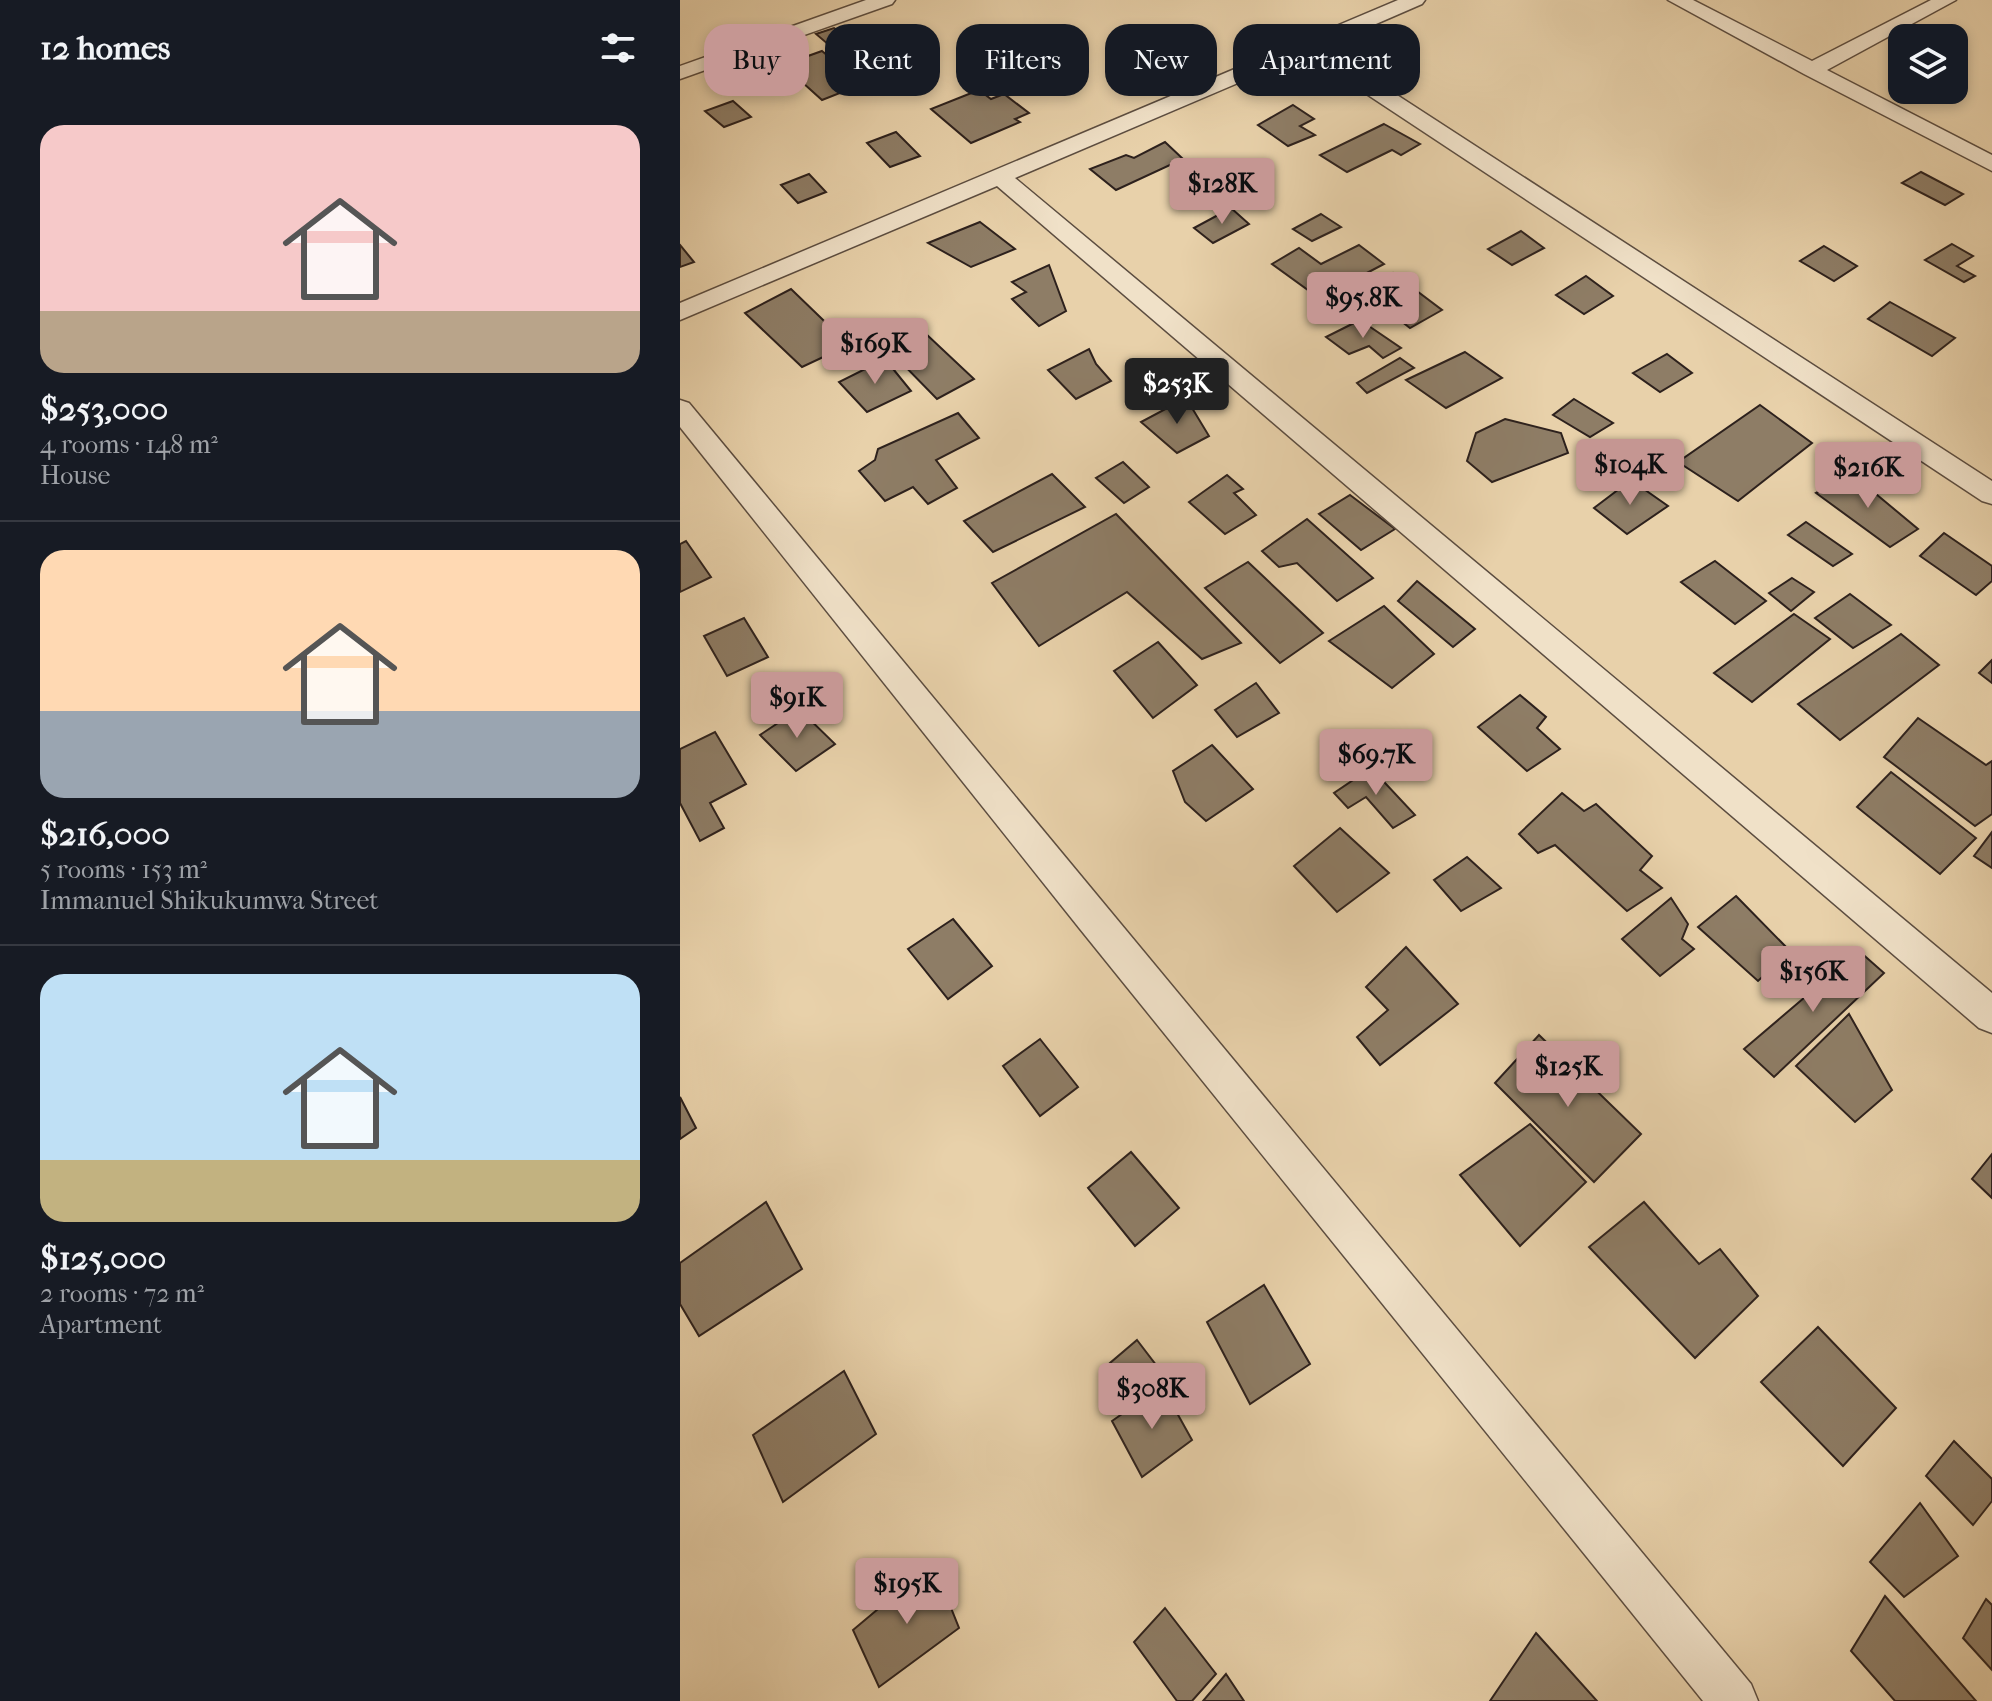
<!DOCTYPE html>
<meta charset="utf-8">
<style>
body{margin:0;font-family:"IM FELL French Canon",serif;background:#242831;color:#f1f3f6;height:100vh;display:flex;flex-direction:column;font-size:30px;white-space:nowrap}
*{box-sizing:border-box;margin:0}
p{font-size:26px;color:#9ea1a6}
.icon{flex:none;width:44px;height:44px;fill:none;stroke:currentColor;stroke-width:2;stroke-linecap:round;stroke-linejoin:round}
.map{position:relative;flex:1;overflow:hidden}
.drawer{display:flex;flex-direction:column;background:#171b24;width:680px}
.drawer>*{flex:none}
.banner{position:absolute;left:24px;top:24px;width:760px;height:72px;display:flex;gap:16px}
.buttons{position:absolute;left:1208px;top:24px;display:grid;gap:16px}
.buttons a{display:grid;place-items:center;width:80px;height:80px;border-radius:16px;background:#171b24;box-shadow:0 4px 12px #0003;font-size:40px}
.price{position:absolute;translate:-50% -68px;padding:0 18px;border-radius:8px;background:#c59692;color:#111;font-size:26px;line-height:52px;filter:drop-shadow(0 2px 4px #0008)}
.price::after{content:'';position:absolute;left:50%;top:48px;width:24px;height:18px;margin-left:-12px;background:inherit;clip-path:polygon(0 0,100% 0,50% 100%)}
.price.active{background:#222;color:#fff}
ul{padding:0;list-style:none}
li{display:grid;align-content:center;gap:16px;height:424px;padding:0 40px}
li+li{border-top:2px solid #363941}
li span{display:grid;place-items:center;height:248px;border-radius:24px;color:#555}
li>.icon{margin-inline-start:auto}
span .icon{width:144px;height:144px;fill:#fffc;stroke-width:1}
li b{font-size:34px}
h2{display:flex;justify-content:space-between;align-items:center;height:96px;padding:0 40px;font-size:34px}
.pill{padding:0 28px;border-radius:24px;background:#171b24;box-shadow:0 4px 12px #0003;font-size:28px;line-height:72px}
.pill.active{background:#c59692;color:#111}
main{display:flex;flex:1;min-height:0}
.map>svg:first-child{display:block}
.building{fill:#8e7d66;stroke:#2d211d;stroke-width:2}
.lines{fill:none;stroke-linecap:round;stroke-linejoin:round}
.street-casing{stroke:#5c4d40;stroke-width:3}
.street{fill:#f0e1c8;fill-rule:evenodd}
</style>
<main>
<section class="drawer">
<h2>12 homes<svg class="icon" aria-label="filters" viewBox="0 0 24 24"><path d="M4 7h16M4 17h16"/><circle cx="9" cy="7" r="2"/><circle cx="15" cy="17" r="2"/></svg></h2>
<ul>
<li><span style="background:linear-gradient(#f6c9c9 75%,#b9a48a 0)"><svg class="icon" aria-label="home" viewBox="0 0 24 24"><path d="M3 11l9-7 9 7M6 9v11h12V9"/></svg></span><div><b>$253,000</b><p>4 rooms · 148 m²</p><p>House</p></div></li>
<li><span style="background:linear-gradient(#ffd9b3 65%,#9aa5b1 0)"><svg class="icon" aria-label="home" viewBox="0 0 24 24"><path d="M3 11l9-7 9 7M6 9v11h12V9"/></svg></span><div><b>$216,000</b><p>5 rooms · 153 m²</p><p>Immanuel Shikukumwa Street</p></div></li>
<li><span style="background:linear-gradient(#bfe0f5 75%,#c2b280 0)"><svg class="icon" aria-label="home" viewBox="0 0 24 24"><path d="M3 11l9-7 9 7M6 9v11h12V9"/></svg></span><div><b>$125,000</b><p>2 rooms · 72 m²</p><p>Apartment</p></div></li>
</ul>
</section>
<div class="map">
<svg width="1312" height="1701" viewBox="0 0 1312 1701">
<rect width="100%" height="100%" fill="#e8d1aa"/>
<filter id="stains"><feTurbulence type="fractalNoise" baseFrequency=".0025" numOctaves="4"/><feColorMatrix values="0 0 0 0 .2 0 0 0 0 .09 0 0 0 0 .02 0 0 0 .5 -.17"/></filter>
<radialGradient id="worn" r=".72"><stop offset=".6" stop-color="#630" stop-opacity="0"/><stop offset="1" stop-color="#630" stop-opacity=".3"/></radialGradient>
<g class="building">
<polygon points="154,28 210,74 230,66 242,76 201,89 136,34"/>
<polygon points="142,51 161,67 150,72 162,82 152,86 160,93 142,100 103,65"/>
<polygon points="299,90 311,99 324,94 349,113 335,119 340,122 291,143 251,109"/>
<polygon points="53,101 71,117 44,127 25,111"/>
<polygon points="613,105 634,119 620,126 635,135 608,146 578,125"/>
<polygon points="704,124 740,144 721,155 712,150 667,172 640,155"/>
<polygon points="216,132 240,156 210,167 187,143"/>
<polygon points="485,142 503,159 436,190 410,169 446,155 454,158"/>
<polygon points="1241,172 1283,194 1265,205 1222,183"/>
<polygon points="129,174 146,192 118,203 101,185"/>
<polygon points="551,208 569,224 533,243 514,228"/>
<polygon points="641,214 661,227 632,241 613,229"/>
<polygon points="300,222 335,249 291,267 248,243"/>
<polygon points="841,231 864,248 832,265 808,249"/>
<polygon points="1272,244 1293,256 1277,266 1295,276 1284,282 1245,260"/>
<polygon points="0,245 14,262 0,267"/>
<polygon points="679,245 704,264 639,298 592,264 619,248 641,264"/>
<polygon points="1144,246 1177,266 1154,281 1120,261"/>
<polygon points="369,265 386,311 359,326 332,299 346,292 332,282"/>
<polygon points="713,273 762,310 730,328 679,288"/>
<polygon points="906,276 933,296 904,314 876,295"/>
<polygon points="111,289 169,345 122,367 65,313"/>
<polygon points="1210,302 1275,338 1252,356 1188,319"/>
<polygon points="680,320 721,348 703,358 689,346 669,354 646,337"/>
<polygon points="245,333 294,379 257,399 211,352"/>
<polygon points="409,349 416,364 431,381 396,399 368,370"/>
<polygon points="785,352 822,378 766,408 726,380"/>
<polygon points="987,354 1012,373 980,392 953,373"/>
<polygon points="720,358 734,368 687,393 677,383"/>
<polygon points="205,359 231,391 187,412 159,382"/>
<polygon points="506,398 529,436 497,453 461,422"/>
<polygon points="894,399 933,423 910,437 873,415"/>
<polygon points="1080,405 1132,443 1058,501 998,462"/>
<polygon points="278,413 299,438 256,460 277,488 248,504 233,487 205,501 179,471 195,460 198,449"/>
<polygon points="825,419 881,433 888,453 812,482 787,461 796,433"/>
<polygon points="443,462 469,487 444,503 416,478"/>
<polygon points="372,474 405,507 313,552 284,521"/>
<polygon points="1172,474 1238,529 1210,547 1136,493"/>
<polygon points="547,475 563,489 554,493 576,515 545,534 509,502"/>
<polygon points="951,480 988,506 947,534 914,508"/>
<polygon points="670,495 715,529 681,550 639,514"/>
<polygon points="436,514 561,643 522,659 447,592 359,646 312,583"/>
<polygon points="627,519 693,578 657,601 617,563 599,567 582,551"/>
<polygon points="1126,522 1172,554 1153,566 1108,535"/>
<polygon points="1264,533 1312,566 1312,581 1296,595 1240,556"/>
<polygon points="6,541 31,577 0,592 0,544"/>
<polygon points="1035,561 1086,601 1055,624 1001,582"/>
<polygon points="568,562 643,633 600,663 525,588"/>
<polygon points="1112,578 1134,592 1111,611 1089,593"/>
<polygon points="737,581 795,629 773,647 718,601"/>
<polygon points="1170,594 1211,625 1173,648 1135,618"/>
<polygon points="704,606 754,654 712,688 649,641"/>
<polygon points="1114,614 1150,639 1072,702 1034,673"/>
<polygon points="64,618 88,657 47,676 24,636"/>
<polygon points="1221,634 1259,665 1160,740 1118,704"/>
<polygon points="478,642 517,685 473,718 434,671"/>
<polygon points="1312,660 1312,683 1299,673"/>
<polygon points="576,683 599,713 557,737 535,710"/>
<polygon points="840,695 866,717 857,728 880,749 847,771 798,727"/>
<polygon points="119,709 155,744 116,771 80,735"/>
<polygon points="1238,718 1306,765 1312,761 1312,814 1295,826 1204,757"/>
<polygon points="35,732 66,784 30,803 44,828 20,841 0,803 0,749"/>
<polygon points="532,745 573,789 526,821 505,802 493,771"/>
<polygon points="691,768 735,815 713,828 686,797 668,808 654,793"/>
<polygon points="1211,772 1296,838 1260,874 1177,807"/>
<polygon points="882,793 904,811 916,804 972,856 960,870 982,888 947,911 875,845 858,853 839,834"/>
<polygon points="660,828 709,873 657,912 614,866"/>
<polygon points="1312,832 1312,868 1294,856"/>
<polygon points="787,857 821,888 781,911 754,880"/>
<polygon points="1056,896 1110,951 1078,981 1018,927"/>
<polygon points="991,898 1008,924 1002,939 1014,949 980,976 942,939"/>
<polygon points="273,919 312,966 268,999 228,949"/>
<polygon points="726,947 778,1004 700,1065 677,1037 708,1010 686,987"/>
<polygon points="1179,951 1204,973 1094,1077 1064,1049"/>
<polygon points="1169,1014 1212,1090 1175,1122 1116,1066"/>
<polygon points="859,1035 961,1134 914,1182 815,1083"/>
<polygon points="360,1039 398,1087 360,1116 323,1066"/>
<polygon points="0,1097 16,1128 0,1139"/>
<polygon points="850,1124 906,1182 840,1246 780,1175"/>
<polygon points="451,1152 499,1208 455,1246 408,1188"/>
<polygon points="1312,1154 1312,1198 1292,1179"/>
<polygon points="86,1202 122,1269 19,1336 0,1304 0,1263"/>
<polygon points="964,1202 1019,1264 1040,1249 1078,1296 1015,1358 909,1247"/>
<polygon points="584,1285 630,1364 570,1404 527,1322"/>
<polygon points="1138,1327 1216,1408 1163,1466 1081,1382"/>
<polygon points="457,1340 476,1365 450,1389 430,1363"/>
<polygon points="164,1371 196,1434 103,1502 73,1435"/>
<polygon points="482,1386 512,1440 462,1477 432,1421"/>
<polygon points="1274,1441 1312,1479 1312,1501 1293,1525 1246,1476"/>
<polygon points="1240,1503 1278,1556 1224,1597 1190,1562"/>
<polygon points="253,1563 279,1628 199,1687 173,1630"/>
<polygon points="1205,1596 1296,1701 1215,1701 1171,1651"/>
<polygon points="1306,1599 1312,1605 1312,1670 1283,1638"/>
<polygon points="485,1608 536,1674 512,1701 497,1701 454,1642"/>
<polygon points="856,1633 917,1701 810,1701"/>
<polygon points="546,1674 564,1701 523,1701"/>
</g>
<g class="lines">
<defs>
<g id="street">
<polygon points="186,0 215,0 212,4 0,79 0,66"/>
<polygon points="718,0 745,0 742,4 643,47 1312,481 1312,504 1302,501 626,54 335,178 1312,993 1312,1033 1299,1028 317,186 0,320 0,303"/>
<polygon points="988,0 1013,0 1132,61 1251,0 1276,0 1147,70 1312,155 1312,171 1124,74"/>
<polygon points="0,400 9,403 1071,1684 1078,1701 1023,1701 400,929 0,427"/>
</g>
</defs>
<use href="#street" class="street-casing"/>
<use href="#street" class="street"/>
</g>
<rect width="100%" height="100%" filter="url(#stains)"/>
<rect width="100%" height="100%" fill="url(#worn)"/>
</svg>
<div class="buttons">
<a><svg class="icon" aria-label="layers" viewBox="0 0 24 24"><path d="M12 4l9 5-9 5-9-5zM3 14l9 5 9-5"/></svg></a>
</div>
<b class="price" style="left:542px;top:226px">$128K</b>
<b class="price" style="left:683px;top:340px">$95.8K</b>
<b class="price" style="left:195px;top:386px">$169K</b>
<b class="price active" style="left:497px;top:426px">$253K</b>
<b class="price" style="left:950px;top:507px">$104K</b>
<b class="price" style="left:1188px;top:510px">$216K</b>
<b class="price" style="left:117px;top:740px">$91K</b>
<b class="price" style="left:696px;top:797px">$69.7K</b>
<b class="price" style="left:1133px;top:1014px">$156K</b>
<b class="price" style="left:888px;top:1109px">$125K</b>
<b class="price" style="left:472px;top:1431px">$308K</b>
<b class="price" style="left:227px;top:1626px">$195K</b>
<div class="banner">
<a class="pill active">Buy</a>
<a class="pill">Rent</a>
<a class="pill">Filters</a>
<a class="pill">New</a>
<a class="pill">Apartment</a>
</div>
</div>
</main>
